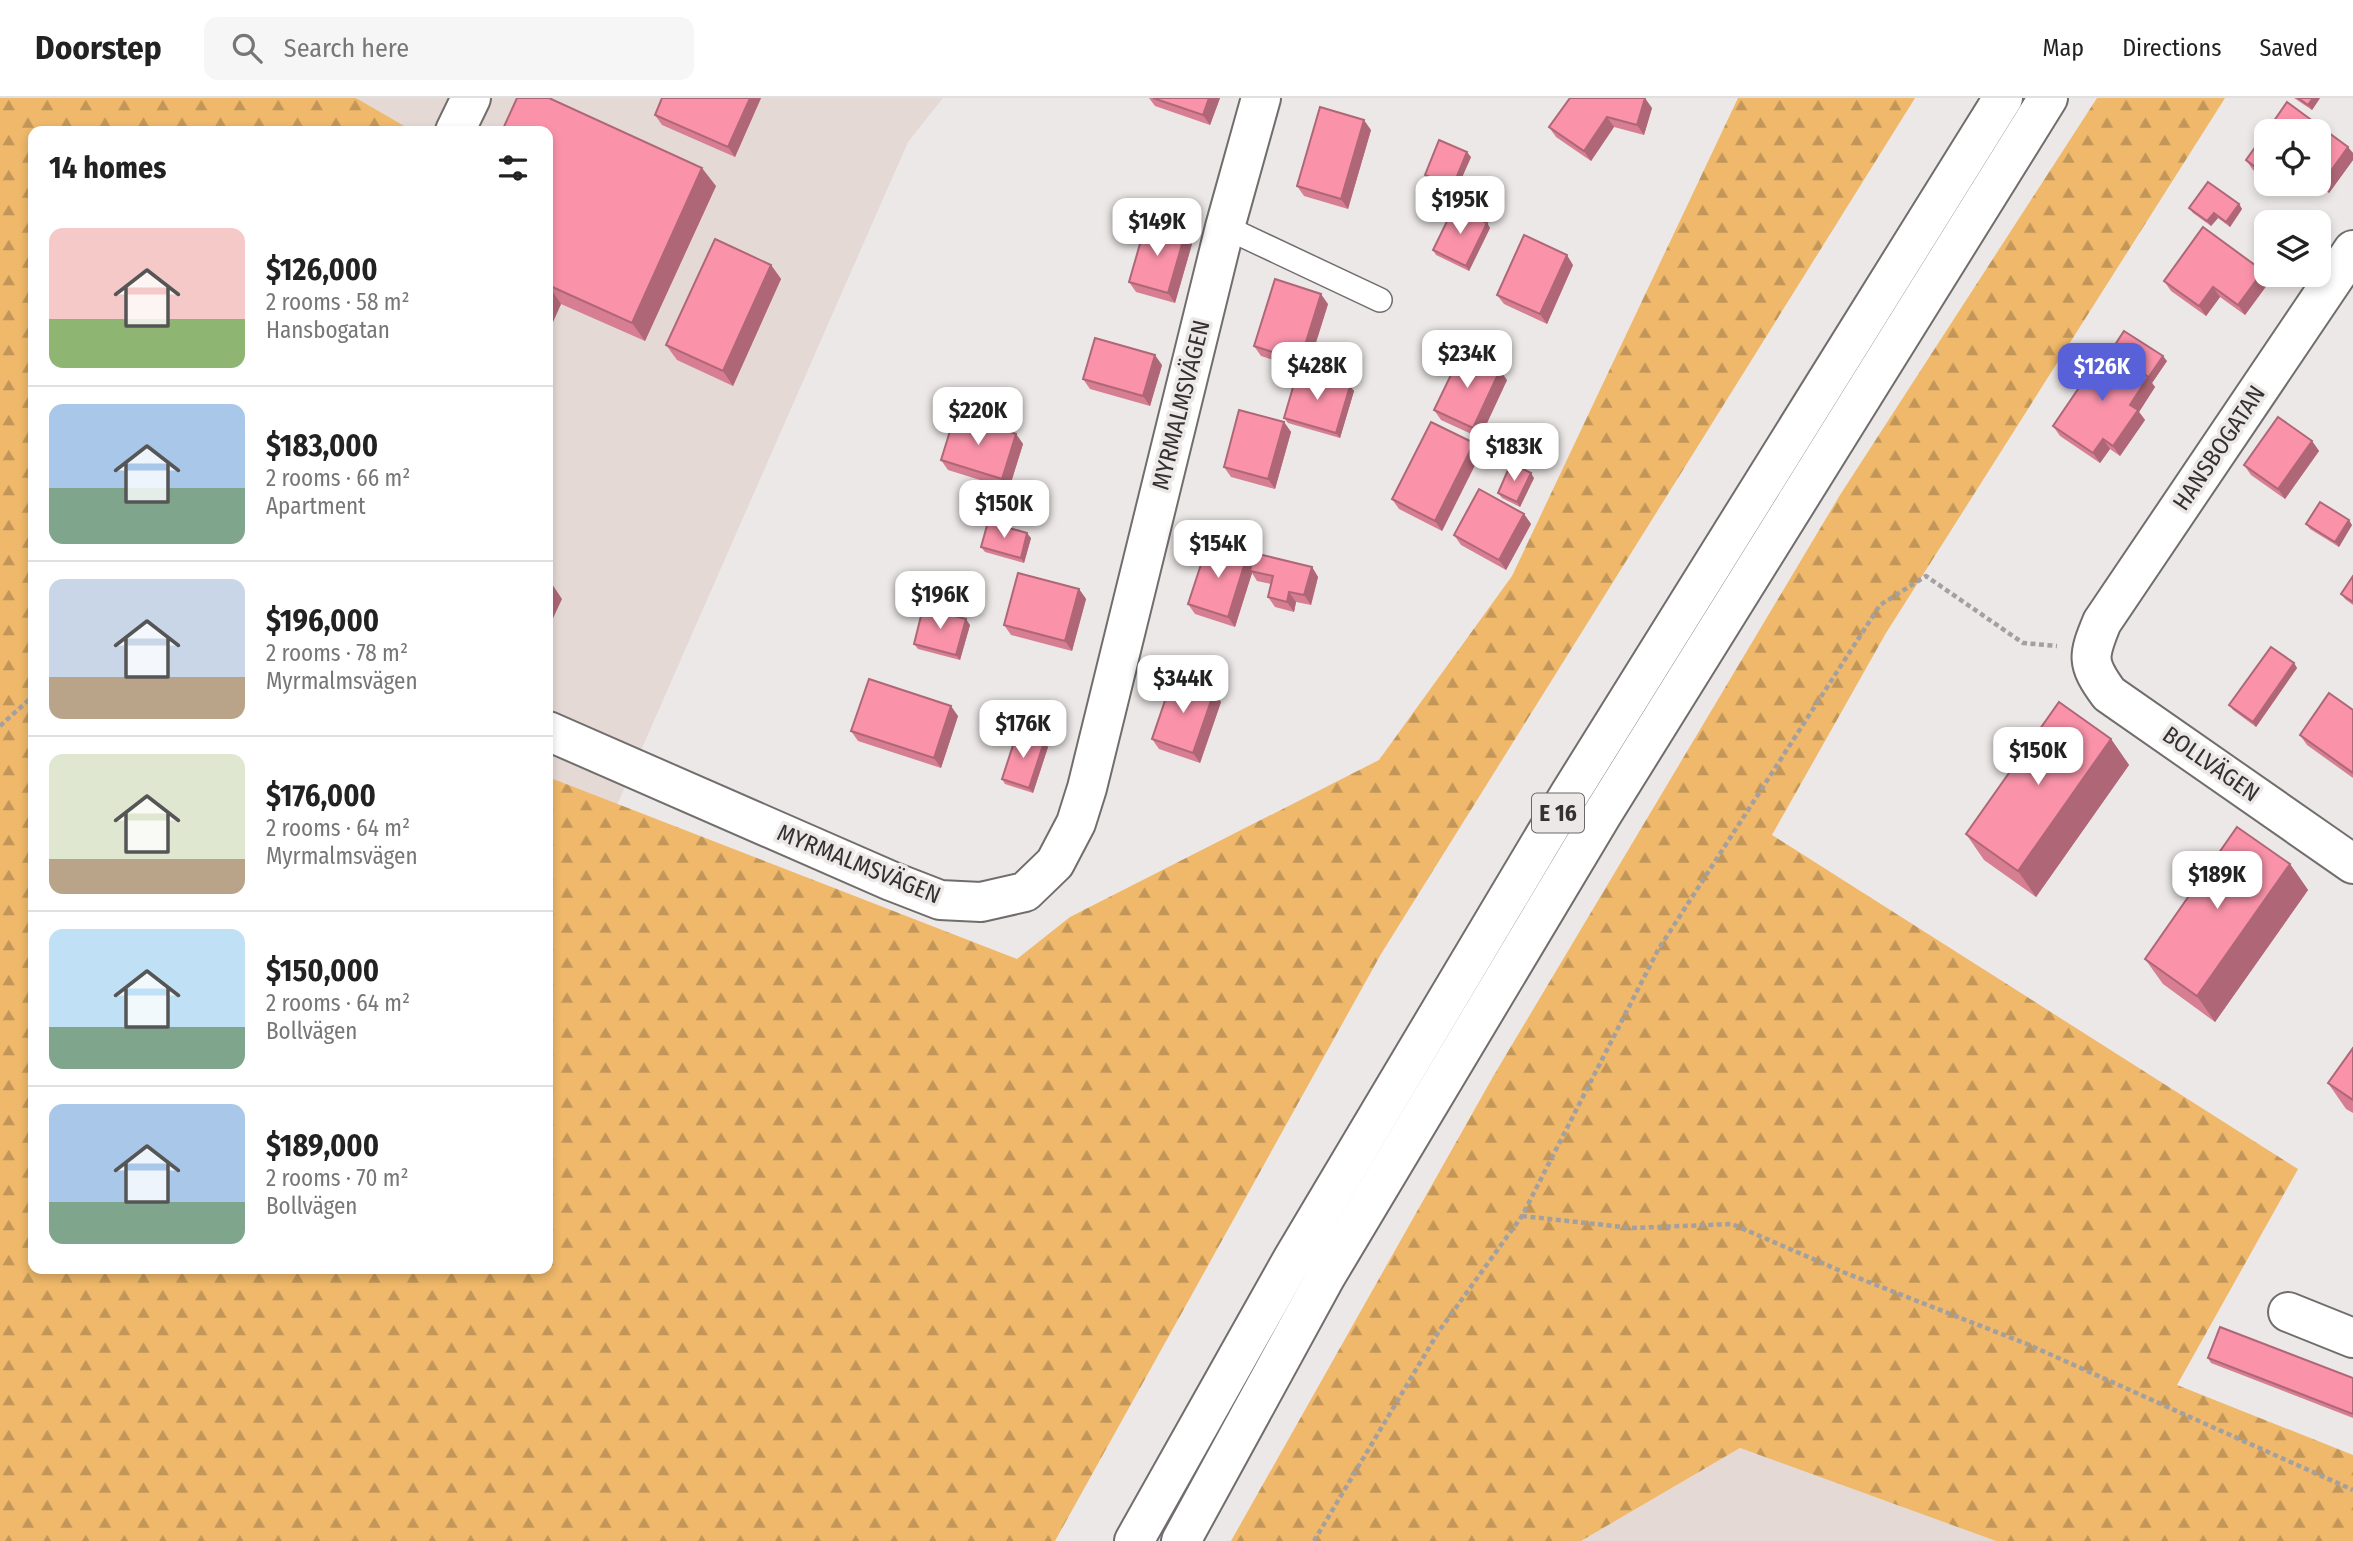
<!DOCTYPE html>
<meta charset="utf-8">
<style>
body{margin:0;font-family:"Fira Sans Condensed",sans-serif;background:#f6f6f6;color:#222;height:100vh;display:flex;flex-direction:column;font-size:26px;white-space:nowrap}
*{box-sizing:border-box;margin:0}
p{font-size:23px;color:#767676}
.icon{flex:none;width:38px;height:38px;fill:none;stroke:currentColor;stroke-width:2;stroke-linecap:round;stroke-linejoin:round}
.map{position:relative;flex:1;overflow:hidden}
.drawer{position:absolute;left:28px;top:28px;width:525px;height:1148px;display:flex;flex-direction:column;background:#fff;border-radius:14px;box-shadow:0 4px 10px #0003}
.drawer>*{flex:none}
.tools{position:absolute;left:2254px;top:21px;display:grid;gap:14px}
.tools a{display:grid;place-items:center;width:77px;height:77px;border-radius:14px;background:#fff;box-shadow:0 4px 10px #0003;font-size:35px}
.price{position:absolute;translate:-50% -60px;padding:0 16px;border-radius:14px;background:#fff;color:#222;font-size:23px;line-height:46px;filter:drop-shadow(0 2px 4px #0008)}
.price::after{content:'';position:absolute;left:50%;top:42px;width:21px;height:16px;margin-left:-10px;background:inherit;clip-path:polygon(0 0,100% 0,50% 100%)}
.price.active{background:#5961d9;color:#fff}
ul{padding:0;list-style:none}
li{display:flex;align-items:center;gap:21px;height:175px;padding:0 21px}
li+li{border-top:2px solid #e0e0e0}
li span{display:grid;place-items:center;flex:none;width:196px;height:140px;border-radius:14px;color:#555}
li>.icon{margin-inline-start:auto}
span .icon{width:84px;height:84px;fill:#fffc;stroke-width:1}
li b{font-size:30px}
h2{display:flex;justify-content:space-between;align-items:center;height:84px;padding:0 21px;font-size:30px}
header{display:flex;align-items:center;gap:42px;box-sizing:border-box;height:98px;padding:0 35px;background:#fff;border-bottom:2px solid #e0e0e0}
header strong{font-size:33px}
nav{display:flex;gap:38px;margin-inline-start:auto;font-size:24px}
.search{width:490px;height:63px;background:#f6f6f6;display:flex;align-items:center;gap:18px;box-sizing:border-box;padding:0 24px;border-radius:14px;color:#767676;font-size:26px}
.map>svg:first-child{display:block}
.built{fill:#e5d9d6}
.forest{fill:url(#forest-firs)}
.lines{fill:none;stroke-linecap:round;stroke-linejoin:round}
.service-casing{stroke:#716d6c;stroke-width:26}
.minor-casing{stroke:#716d6c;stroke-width:42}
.trunk-casing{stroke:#716d6c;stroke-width:42}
.path{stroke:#a3a09f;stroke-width:4.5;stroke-dasharray:5 3.5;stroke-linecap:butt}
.service{stroke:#fff;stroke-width:23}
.minor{stroke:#fff;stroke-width:38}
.trunk{stroke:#fff;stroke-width:38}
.wall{fill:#d77e92}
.shaded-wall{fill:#af6777}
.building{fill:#fa93aa;stroke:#af6777;stroke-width:2}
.labels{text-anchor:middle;stroke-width:7;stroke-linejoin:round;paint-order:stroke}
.shield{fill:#ece8e7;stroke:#6a6868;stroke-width:2}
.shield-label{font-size:23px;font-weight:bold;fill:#333131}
.street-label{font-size:24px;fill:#333131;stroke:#ece8e7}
</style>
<header>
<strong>Doorstep</strong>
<div class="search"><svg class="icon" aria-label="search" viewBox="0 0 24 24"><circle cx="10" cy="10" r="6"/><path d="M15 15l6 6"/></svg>Search here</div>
<nav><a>Map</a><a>Directions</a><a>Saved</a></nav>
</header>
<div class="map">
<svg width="2353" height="1443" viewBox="0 0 2353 1443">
<defs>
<pattern id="forest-firs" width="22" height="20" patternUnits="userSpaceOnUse" patternTransform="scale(1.75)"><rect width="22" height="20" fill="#efb86a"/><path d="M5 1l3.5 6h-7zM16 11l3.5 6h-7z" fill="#c29658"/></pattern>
</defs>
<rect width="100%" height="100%" fill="#ece8e7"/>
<g class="built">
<polygon points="356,0 943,0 908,44 617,707 548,679 548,33 404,33 405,29"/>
<polygon points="1740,1350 1996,1443 1581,1443"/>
</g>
<g class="forest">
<polygon points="0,0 356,0 406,29 404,33 33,33 33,1171 548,1171 548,679 1017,861 1070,819 1379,662 1512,478 1738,0 1915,0 1381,856 1055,1443 0,1443"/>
<polygon points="2097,0 2225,0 1886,535 1772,737 2298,1071 2177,1287 2353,1357 2353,1443 1996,1443 1740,1350 1581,1443 1231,1443 1494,977 1840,397"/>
</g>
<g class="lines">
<defs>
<polyline id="service" points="1225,129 1380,202"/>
<g id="minor">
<polyline points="455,33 471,0"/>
<path d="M2353,152l-251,372c-14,34 -16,41 7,72l244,170"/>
<polyline points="548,633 891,783 940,802 981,804 1025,794 1055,765 1076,725 1087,690 1225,129 1261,0"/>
<polyline points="2288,1214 2353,1240"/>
</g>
<g id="trunk">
<polyline points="1134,1443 1292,1162 1569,697 2003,0"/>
<polyline points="1181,1443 1326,1178 1603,715 2048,0"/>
</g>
</defs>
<use href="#service" class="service-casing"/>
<use href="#minor" class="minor-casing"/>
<use href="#trunk" class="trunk-casing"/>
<g class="path">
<polyline points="0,628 33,598"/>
<polyline points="1522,1118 1632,1130 1732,1126 1843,1174 2027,1246 2353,1392"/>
<polyline points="1314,1443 1439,1233 1522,1118 1658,852 1880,507 1926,478 2023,545 2057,548"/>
</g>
<use href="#service" class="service"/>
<use href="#minor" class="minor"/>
<use href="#trunk" class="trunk"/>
</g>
<g class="wall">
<polygon points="761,0 735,59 662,27 655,17"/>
<polygon points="1149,0 1220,0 1210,27 1155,8"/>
<polygon points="2294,0 2320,0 2312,12"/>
<polygon points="1652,10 1644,37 1614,29 1591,63 1556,39 1549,29"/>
<polygon points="1371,32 1348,111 1304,98 1297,88"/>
<polygon points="548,33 716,88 645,243 561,206 548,235"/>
<polygon points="2319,33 2353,55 2353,62 2329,95 2317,86 2319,86"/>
<polygon points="2266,34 2266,82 2253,72 2246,62"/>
<polygon points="1471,59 1456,93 1428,82 1425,77"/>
<polygon points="2272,86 2296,86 2287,97"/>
<polygon points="2239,106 2242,111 2230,129 2218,120 2211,128 2193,115 2189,110"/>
<polygon points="1487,125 1490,130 1469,173 1436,157 1433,152"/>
<polygon points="1185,136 1192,146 1175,205 1136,194 1129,184"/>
<polygon points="771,167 781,181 733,288 677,262 666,247"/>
<polygon points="1573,167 1547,226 1504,206 1497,197"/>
<polygon points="2263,173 2270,183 2245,217 2220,199 2206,218 2171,193 2164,183"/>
<polygon points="1328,206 1307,273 1261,258 1254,248"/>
<polygon points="2111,253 2167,263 2152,285 2155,289 2139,314 2145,322 2120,358 2110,351 2100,365 2060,338 2053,328"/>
<polygon points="1162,267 1150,308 1090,291 1083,281"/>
<polygon points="1507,282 1480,340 1441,322 1434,312"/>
<polygon points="1350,288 1354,293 1340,340 1288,325 1284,320"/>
<polygon points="1284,324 1291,334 1275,391 1231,379 1224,369"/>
<polygon points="1016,336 1023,346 1009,391 948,372 941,362"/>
<polygon points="2312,343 2319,353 2285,401 2251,377 2244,367"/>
<polygon points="1474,345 1481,355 1442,433 1399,411 1392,401"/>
<polygon points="1534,380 1520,409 1502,400 1498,395"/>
<polygon points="1524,416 1531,426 1506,472 1461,447 1454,437"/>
<polygon points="2306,426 2352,427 2339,449 2310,431"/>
<polygon points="1031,440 1024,465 985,454 981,449"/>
<polygon points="1247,458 1252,465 1312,469 1318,479 1311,507 1296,504 1294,514 1275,509 1268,499 1271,486 1257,483 1252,475 1235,529 1195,516 1188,506"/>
<polygon points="2353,478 2353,507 2345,501 2341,496"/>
<polygon points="1079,491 1086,501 1072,553 1011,537 1004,527"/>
<polygon points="970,527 960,562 918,551 914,546"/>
<polygon points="2294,565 2297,570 2256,629 2233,612 2229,607"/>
<polygon points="1221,604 1200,665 1159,651 1152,641"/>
<polygon points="2353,612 2353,680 2307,647 2300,637"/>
<polygon points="958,618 941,670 858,643 851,633"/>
<polygon points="2111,641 2129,667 2036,799 1984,762 1966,736"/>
<polygon points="1048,649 1033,695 1005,686 1002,681"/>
<polygon points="2290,766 2308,792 2215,924 2163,886 2145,861"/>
<polygon points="2353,950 2353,1015 2346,1011 2328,985"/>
<polygon points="2208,1260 2353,1280 2353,1320 2211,1265"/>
</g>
<g class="shaded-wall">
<polygon points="750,0 761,0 735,59 728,49"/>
<polygon points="1209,0 1220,0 1210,27 1203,17"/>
<polygon points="1645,0 1652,10 1644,37 1637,27"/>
<polygon points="2313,0 2320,0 2312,12 2308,7"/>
<polygon points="1607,19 1614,29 1591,63 1584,53"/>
<polygon points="1364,22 1371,32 1348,111 1341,101"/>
<polygon points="2348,49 2353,55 2353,62 2329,95 2322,85"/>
<polygon points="1467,54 1471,59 1456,93 1453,88"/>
<polygon points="702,70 716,88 645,243 632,225"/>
<polygon points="2281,86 2296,86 2287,97 2281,87"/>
<polygon points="2239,106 2242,111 2230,129 2226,124"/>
<polygon points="2214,115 2218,120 2211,128 2207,123"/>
<polygon points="1487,125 1490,130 1469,173 1466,168"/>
<polygon points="1185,136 1192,146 1175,205 1168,195"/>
<polygon points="1567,157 1573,167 1547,226 1540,216"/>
<polygon points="771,167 781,181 733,288 723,273"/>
<polygon points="2263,173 2270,183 2245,217 2238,207"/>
<polygon points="548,187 561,206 548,235"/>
<polygon points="2213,189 2220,199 2206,218 2199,208"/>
<polygon points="1321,196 1328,206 1307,273 1300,263"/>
<polygon points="1155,257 1162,267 1150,308 1143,298"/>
<polygon points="2163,258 2167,263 2152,285 2155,289 2139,314 2145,322 2120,358 2113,348 2130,307"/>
<polygon points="1500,272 1507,282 1480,340 1473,330"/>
<polygon points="1350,288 1354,293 1340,340 1336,335"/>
<polygon points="1284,324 1291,334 1275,391 1268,381"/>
<polygon points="1016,336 1023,346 1009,391 1002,381"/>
<polygon points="2103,341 2110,351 2100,365 2093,355"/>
<polygon points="2312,343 2319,353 2285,401 2278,391"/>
<polygon points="1474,345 1481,355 1442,433 1435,423"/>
<polygon points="1531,375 1534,380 1520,409 1517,404"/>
<polygon points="1524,416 1531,426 1506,472 1499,462"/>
<polygon points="2349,422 2352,427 2339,449 2335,444"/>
<polygon points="1027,435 1031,440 1024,465 1021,460"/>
<polygon points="1247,458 1254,468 1250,473 1252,475 1235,529 1228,519"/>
<polygon points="1312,469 1318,479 1311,507 1304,497"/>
<polygon points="552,486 562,501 548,531 548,495"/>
<polygon points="1079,491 1086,501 1072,553 1065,543"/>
<polygon points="1289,494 1296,504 1294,514 1287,504"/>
<polygon points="966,521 970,527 960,562 956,557"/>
<polygon points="2294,565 2297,570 2256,629 2253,624"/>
<polygon points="1214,594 1221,604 1200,665 1193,655"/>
<polygon points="951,608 958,618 941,670 934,660"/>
<polygon points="2111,641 2129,667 2036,799 2018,773"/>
<polygon points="1044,644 1048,649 1033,695 1029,690"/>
<polygon points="2290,766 2308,792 2215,924 2197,898"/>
</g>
<g class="building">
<polygon points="517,0 549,0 702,70 632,225 548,187 548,33 502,33"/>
<polygon points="662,0 750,0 728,49 655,17"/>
<polygon points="1153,0 1209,0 1203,17"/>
<polygon points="1570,0 1645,0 1637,27 1607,19 1584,53 1549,29"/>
<polygon points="2298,0 2313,0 2308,7"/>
<polygon points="2287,4 2348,49 2322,85 2319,82 2319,33 2267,33"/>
<polygon points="1320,9 1364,22 1341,101 1297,88"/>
<polygon points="2266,34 2266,77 2246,62"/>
<polygon points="1439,42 1467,54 1453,88 1425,77"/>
<polygon points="2208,84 2239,106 2226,124 2214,115 2207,123 2189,110"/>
<polygon points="1454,109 1487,125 1466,168 1433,152"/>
<polygon points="1146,125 1185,136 1168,195 1129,184"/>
<polygon points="2203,129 2263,173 2238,207 2213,189 2199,208 2164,183"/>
<polygon points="1524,137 1567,157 1540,216 1497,197"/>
<polygon points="715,141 771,167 723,273 666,247"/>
<polygon points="1275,181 1321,196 1300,263 1254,248"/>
<polygon points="2124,233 2163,258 2148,280 2148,279 2111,253"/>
<polygon points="1095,240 1155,257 1143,298 1083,281"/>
<polygon points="2106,250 2148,279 2130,307 2138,312 2113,348 2103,341 2093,355 2053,328"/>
<polygon points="1462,254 1500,272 1473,330 1434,312"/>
<polygon points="1298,272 1350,288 1336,335 1284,320"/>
<polygon points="1239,312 1284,324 1268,381 1224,369"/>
<polygon points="955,317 1016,336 1002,381 941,362"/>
<polygon points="2278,319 2312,343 2278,391 2244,367"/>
<polygon points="1431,324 1474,345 1435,423 1392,401"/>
<polygon points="1511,365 1531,375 1517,404 1498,395"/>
<polygon points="1479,391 1524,416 1499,462 1454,437"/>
<polygon points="2320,404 2349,422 2335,444 2306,426"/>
<polygon points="988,424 1027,435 1021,460 981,449"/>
<polygon points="1208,445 1247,458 1228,519 1188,506"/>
<polygon points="1254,455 1312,469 1304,497 1289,494 1287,504 1268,499 1273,478 1250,473"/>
<polygon points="1018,475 1079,491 1065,543 1004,527"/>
<polygon points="2353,478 2353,504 2341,496"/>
<polygon points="548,484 552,486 548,495"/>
<polygon points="923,510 966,521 956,557 914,546"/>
<polygon points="2271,549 2294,565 2253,624 2229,607"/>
<polygon points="1173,579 1214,594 1193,655 1152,641"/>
<polygon points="869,581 951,608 934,660 851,633"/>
<polygon points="2329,595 2353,612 2353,675 2300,637"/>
<polygon points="2059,604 2111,641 2018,773 1966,736"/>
<polygon points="1017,635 1044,644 1029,690 1002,681"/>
<polygon points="2237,729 2290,766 2197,898 2145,861"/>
<polygon points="2353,950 2353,1002 2328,985"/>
<polygon points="2220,1229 2353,1280 2353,1316 2208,1260"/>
</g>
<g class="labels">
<rect class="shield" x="1532" y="695.5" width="52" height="39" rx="5"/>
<g class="shield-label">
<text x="1558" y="723">E 16</text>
</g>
<g class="street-label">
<text transform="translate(1181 307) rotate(-76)" y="8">MYRMALMSVÄGEN</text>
<text transform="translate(2219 350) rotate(-56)" y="8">HANSBOGATAN</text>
<text transform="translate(2211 666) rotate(35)" y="8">BOLLVÄGEN</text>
<text transform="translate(859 766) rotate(22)" y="8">MYRMALMSVÄGEN</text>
</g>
</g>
</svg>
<div class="tools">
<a><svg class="icon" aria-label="locate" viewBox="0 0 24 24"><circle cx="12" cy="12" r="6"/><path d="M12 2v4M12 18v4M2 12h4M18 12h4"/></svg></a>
<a><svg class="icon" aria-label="layers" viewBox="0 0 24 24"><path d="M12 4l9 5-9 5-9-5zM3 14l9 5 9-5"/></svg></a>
</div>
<b class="price" style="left:1460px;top:138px">$195K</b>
<b class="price" style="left:1157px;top:160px">$149K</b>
<b class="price" style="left:1467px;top:292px">$234K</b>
<b class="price" style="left:1317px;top:304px">$428K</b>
<b class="price active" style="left:2102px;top:305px">$126K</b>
<b class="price" style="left:978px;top:349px">$220K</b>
<b class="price" style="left:1514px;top:385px">$183K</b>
<b class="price" style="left:1004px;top:442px">$150K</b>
<b class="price" style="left:1218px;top:482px">$154K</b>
<b class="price" style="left:940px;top:533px">$196K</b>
<b class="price" style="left:1183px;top:617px">$344K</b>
<b class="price" style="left:1023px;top:662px">$176K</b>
<b class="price" style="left:2038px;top:689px">$150K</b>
<b class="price" style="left:2217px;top:813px">$189K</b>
<section class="drawer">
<h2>14 homes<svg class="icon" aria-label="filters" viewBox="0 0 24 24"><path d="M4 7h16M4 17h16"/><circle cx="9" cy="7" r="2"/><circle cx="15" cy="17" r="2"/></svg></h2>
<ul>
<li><span style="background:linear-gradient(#f6c9c9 65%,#8fb573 0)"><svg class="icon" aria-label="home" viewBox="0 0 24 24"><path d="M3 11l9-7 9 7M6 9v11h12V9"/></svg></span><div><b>$126,000</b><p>2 rooms · 58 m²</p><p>Hansbogatan</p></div></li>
<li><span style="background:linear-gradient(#a9c7e8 60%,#7fa58c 0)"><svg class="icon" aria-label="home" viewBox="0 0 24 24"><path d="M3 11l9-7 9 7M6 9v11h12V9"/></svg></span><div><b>$183,000</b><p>2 rooms · 66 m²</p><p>Apartment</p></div></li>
<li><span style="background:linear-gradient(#c9d6e8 70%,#b9a48a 0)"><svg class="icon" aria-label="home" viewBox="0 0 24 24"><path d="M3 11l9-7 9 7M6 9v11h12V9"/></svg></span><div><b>$196,000</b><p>2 rooms · 78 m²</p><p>Myrmalmsvägen</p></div></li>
<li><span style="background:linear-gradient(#dfe7d0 75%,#b9a48a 0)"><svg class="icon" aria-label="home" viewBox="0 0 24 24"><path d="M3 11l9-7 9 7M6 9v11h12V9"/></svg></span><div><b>$176,000</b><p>2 rooms · 64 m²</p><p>Myrmalmsvägen</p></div></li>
<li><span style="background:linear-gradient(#bfe0f5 70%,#7fa58c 0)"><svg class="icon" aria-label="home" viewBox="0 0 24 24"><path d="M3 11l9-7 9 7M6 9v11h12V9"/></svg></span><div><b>$150,000</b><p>2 rooms · 64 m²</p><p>Bollvägen</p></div></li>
<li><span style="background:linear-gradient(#a9c7e8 70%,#7fa58c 0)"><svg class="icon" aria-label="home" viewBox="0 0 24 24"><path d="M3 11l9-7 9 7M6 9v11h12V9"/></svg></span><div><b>$189,000</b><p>2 rooms · 70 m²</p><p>Bollvägen</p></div></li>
</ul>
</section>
</div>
